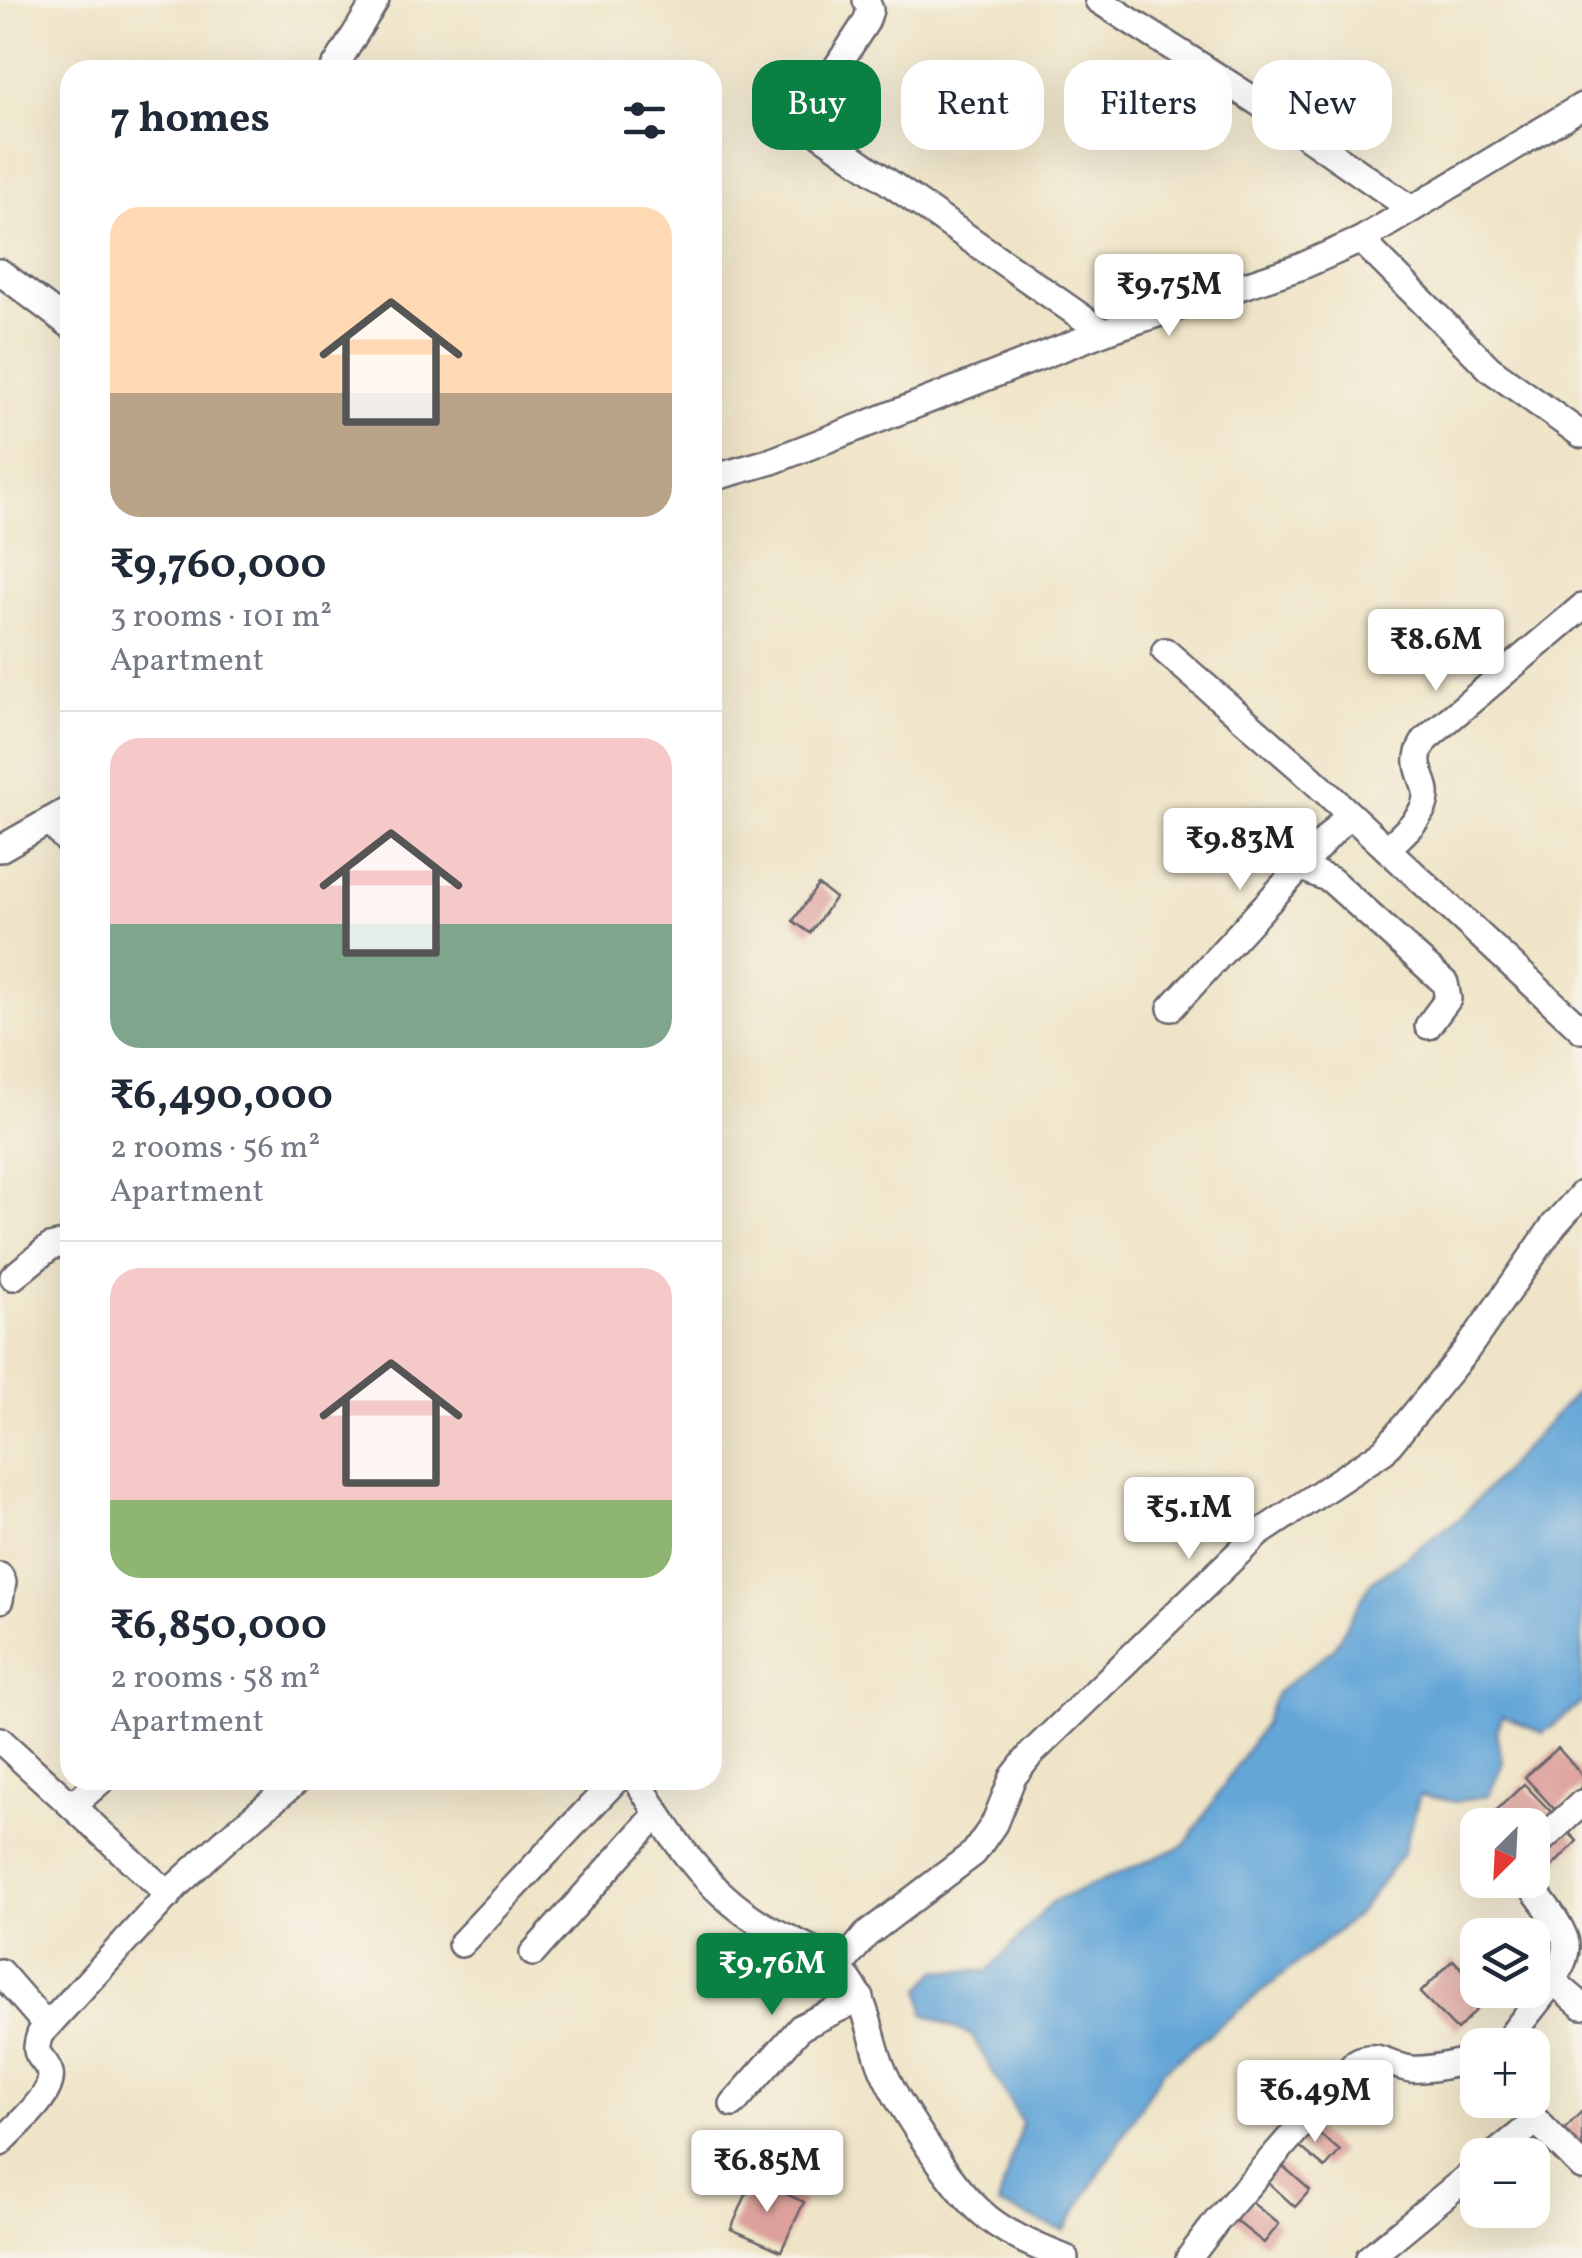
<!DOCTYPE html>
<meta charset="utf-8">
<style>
body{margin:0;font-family:Vollkorn,serif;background:#f2f2f3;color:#1f2937;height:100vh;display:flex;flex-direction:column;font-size:38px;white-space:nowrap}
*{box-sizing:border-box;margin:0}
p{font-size:32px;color:#747a83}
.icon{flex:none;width:55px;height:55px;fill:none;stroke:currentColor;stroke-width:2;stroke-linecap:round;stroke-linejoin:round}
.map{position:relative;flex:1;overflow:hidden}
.drawer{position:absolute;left:60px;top:60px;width:662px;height:1730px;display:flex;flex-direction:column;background:#fff;border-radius:30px;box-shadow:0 10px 40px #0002}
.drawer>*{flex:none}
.banner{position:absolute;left:752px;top:60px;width:678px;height:90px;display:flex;gap:20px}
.needle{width:65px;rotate:204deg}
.tools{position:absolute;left:1460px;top:1808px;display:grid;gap:20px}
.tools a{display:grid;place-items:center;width:90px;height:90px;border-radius:20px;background:#fff;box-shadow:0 10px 40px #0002;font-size:50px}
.price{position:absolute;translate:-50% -85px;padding:0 22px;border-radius:10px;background:#fff;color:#222;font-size:32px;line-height:65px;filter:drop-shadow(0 2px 5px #0008)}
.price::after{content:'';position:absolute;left:50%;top:60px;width:30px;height:22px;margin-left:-15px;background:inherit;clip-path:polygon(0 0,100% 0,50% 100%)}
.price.on{background:#0b8043;color:#fff}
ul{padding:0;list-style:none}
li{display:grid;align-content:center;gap:20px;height:530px;padding:0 50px}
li+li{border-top:2px solid #e0e1e3}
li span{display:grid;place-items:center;height:310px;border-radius:30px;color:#555}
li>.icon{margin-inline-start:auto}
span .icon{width:180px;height:180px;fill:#fffc;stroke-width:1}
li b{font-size:42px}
h2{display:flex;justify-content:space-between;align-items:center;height:120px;padding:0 50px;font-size:42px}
.chip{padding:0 35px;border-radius:30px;background:#fff;box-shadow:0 10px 40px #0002;font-size:35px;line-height:90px}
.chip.on{background:#0b8043;color:#fff}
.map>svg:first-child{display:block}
.water{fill:#64a6d8;stroke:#43648a;stroke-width:2.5}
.building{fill:#dda09b}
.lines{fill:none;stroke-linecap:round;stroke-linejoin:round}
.minor-casing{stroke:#6a666c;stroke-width:30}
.minor{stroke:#fff;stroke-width:25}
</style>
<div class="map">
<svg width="1582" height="2258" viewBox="0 0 1582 2258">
<rect width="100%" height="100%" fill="#f7f3e8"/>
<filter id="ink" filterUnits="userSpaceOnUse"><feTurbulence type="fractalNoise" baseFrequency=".01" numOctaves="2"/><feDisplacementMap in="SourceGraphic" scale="20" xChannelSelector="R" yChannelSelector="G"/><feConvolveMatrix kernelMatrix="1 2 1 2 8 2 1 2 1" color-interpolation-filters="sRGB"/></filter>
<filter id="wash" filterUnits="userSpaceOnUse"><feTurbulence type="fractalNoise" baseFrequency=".0048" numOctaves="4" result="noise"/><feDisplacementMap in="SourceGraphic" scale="40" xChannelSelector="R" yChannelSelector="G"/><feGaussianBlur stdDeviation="2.25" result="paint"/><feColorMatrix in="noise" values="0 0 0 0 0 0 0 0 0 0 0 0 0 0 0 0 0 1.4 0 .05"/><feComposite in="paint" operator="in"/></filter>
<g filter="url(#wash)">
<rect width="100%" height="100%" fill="#efe4c7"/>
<polygon class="water" points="1582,1386 1582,1703 1543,1733 1503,1716 1496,1733 1503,1763 1489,1795 1456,1802 1420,1795 1402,1855 1357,1915 1162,2072 1064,2231 998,2205 1022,2123 972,2036 924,2014 921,1989 938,1970 988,1971 1052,1902 1185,1845 1263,1725 1277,1692 1333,1649 1371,1582 1460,1518"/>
<g id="blocks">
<g class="building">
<polygon points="818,885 835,898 810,933 793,921"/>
<polygon points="1558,1748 1582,1775 1582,1787 1555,1810 1525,1777"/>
<polygon points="1524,1784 1555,1816 1532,1838 1532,1825 1493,1825 1487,1819"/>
<polygon points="1564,1828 1577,1841 1540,1879 1532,1872 1532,1860"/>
<polygon points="1453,1960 1478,1985 1478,1990 1489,1997 1457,2030 1420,1993"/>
<polygon points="1582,2111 1582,2153 1561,2133"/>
<polygon points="1305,2122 1340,2151 1325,2168 1291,2139"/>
<polygon points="1275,2159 1310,2190 1295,2207 1260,2175"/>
<polygon points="753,2179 804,2202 781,2251 731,2229"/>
<polygon points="1241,2194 1279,2224 1264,2243 1226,2213"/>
</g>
</g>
</g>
<g filter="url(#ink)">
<use href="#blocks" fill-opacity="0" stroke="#6a666c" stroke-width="2.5"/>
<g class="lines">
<defs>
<g id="minor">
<polyline points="866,0 870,10 866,22 808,111 811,125 824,137 1103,332"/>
<polyline points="1098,0 1259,103 1410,208"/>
<polyline points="333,70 376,0"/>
<polyline points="1361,240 1490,369 1582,435"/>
<polyline points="0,272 70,325"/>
<polyline points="712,478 772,461 1103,332 1300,267 1361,240 1582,106"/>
<polyline points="1165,651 1301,769 1582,1030"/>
<polyline points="49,821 70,844"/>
<polyline points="0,849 70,809"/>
<path d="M1387,849c12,-12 30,-26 37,-43 10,-27 -20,-36 2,-67l156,-132"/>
<polyline points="1300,867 1331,880 1445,983 1448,999 1428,1026"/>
<polyline points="1171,1008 1349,814"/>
<polyline points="13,1277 50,1247 70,1242"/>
<polyline points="0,1576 3,1582 0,1600"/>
<polyline points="0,1740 169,1895"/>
<path d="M637,1780c33,55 67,109 123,143 27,17 62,26 84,51 24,27 25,59 37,91 14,36 69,118 98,145 22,22 58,37 86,48"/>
<polyline points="72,1806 102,1780"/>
<polyline points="1532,1849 1582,1803"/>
<polyline points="461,1944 616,1780"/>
<polyline points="533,1953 658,1813"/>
<polyline points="838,1969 866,1935 974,1853 994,1824 1013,1777 1031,1754 1258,1534 1384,1451 1466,1351 1554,1225 1582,1194"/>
<polyline points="0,1972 47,2026"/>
<polyline points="1552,1980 1582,2006"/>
<path d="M1505,2045c14,-26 70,-76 60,-106 -7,-20 -26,-41 -38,-59"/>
<polyline points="1516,2100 1582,2167"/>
<polyline points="733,2104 801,2027 861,1998"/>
<path d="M0,2143c14,-15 59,-52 49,-73 -8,-17 -17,-12 -9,-36l137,-149 52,-48 69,-57"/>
<polyline points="1494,2155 1536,2121"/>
<path d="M1189,2258l28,-37 139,-159c21,-12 35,5 55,7 22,2 46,-7 67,-10"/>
<polyline points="1369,2258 1478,2168"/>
</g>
</defs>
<use href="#minor" class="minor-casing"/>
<use href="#minor" class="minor"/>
</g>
</g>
</svg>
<div class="tools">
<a><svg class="needle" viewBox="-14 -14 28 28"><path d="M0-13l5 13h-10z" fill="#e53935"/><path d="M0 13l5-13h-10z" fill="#747a83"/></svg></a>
<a><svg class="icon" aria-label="layers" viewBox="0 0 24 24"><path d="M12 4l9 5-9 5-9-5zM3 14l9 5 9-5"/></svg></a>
<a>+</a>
<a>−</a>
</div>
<b class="price" style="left:1169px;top:339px">₹9.75M</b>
<b class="price" style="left:1436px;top:694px">₹8.6M</b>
<b class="price" style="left:1240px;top:893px">₹9.83M</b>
<b class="price" style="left:1189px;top:1562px">₹5.1M</b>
<b class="price on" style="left:772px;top:2018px">₹9.76M</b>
<b class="price" style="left:1315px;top:2145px">₹6.49M</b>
<b class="price" style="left:767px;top:2215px">₹6.85M</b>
<div class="banner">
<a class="chip on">Buy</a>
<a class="chip">Rent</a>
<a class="chip">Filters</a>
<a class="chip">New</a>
</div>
<section class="drawer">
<h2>7 homes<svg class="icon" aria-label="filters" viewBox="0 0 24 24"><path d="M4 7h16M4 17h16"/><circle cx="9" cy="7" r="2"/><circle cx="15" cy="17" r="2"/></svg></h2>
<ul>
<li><span style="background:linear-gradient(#ffd9b3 60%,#b9a48a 0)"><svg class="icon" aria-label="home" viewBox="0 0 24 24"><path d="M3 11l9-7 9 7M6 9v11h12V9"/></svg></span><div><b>₹9,760,000</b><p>3 rooms · 101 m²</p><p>Apartment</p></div></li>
<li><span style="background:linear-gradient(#f6c9c9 60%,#7fa58c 0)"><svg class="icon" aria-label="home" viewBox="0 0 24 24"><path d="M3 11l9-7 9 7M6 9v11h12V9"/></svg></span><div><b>₹6,490,000</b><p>2 rooms · 56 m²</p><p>Apartment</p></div></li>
<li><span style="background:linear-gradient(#f6c9c9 75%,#8fb573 0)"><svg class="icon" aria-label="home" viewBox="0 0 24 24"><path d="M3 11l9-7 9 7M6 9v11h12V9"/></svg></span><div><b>₹6,850,000</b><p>2 rooms · 58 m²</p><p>Apartment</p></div></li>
</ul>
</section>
</div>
